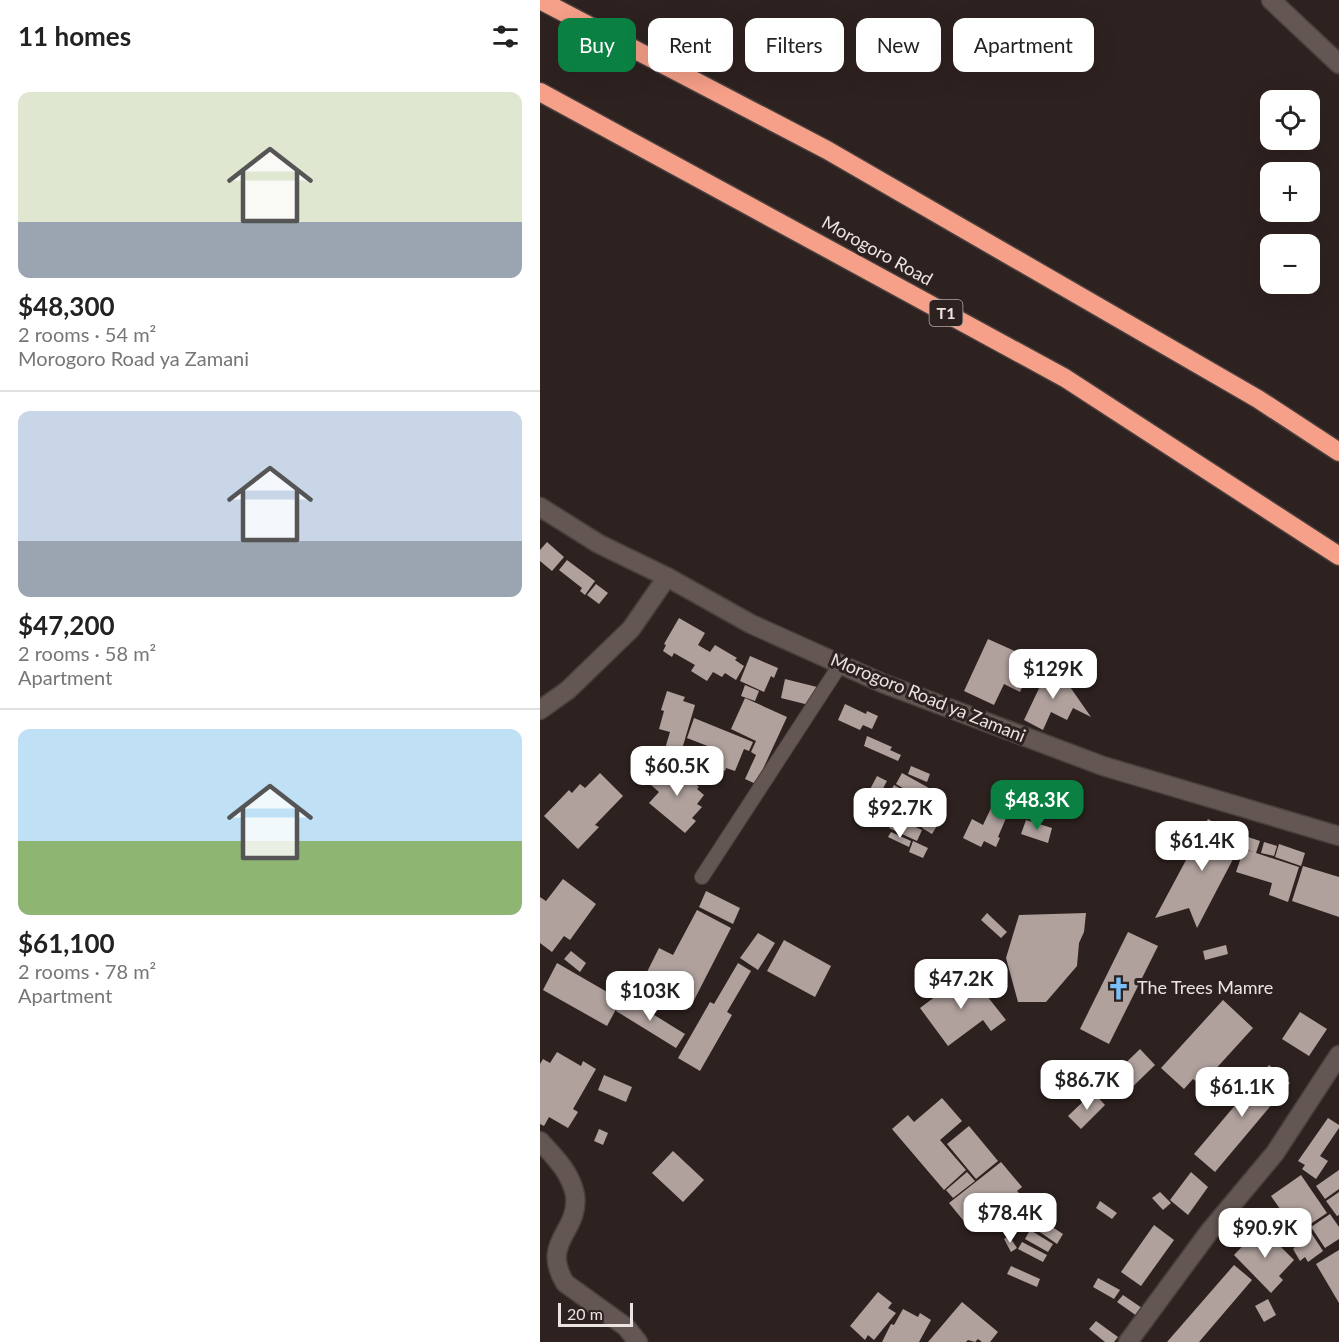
<!DOCTYPE html>
<meta charset="utf-8">
<style>
body{margin:0;font-family:Lato,sans-serif;background:#f2f2f2;color:#222;height:100vh;display:flex;flex-direction:column;font-size:22px;white-space:nowrap}
*{box-sizing:border-box;margin:0}
p{font-size:20px;color:#767676}
.icon{flex:none;width:33px;height:33px;fill:none;stroke:currentColor;stroke-width:2;stroke-linecap:round;stroke-linejoin:round}
.map{position:relative;flex:1;overflow:hidden}
.side{display:flex;flex-direction:column;background:#fff;width:540px}
.side>*{flex:none}
.banner{position:absolute;left:18px;top:18px;width:570px;height:54px;display:flex;gap:12px}
.controls{position:absolute;left:720px;top:90px;display:grid;gap:12px}
.controls a{display:grid;place-items:center;width:60px;height:60px;border-radius:12px;background:#fff;box-shadow:0 6px 24px #0002;font-size:30px}
.scale{position:absolute;left:18px;bottom:15px;width:75px;box-sizing:border-box;padding-left:6px;border:3px solid #ece4e2;border-top:0;font-size:16px;line-height:21px;white-space:nowrap;color:#ece4e2;-webkit-text-stroke:4px #2e2220;paint-order:stroke}
.price{position:absolute;translate:-50% -51px;padding:0 14px;border-radius:12px;background:#fff;color:#222;font-size:20px;line-height:39px;filter:drop-shadow(0 2px 3px #0008)}
.price::after{content:'';position:absolute;left:50%;top:36px;width:18px;height:14px;margin-left:-9px;background:inherit;clip-path:polygon(0 0,100% 0,50% 100%)}
.price.selected{background:#0b8043;color:#fff}
ul{padding:0;list-style:none}
li{display:grid;align-content:center;gap:12px;height:318px;padding:0 18px}
li+li{border-top:2px solid #e0e0e0}
li span{display:grid;place-items:center;height:186px;border-radius:12px;color:#555}
li>.icon{margin-inline-start:auto}
span .icon{width:108px;height:108px;fill:#fffc;stroke-width:1}
li b{font-size:26px}
h2{display:flex;justify-content:space-between;align-items:center;height:72px;padding:0 18px;font-size:26px}
.chip{padding:0 21px;border-radius:12px;background:#fff;box-shadow:0 6px 24px #0002;font-size:21px;line-height:54px}
.chip.selected{background:#0b8043;color:#fff}
main{display:flex;flex:1;min-height:0}
.map>svg:first-child{display:block}
.building{fill:#b0a19d}
.lines{fill:none;stroke-linecap:round;stroke-linejoin:round}
.lane-casing{stroke:#49403d;stroke-width:16}
.street-casing{stroke:#49403d;stroke-width:21}
.highway-casing{stroke:#49403d;stroke-width:21}
.lane{stroke:#635653;stroke-width:14}
.street{stroke:#635653;stroke-width:18}
.highway{stroke:#f69f89;stroke-width:18}
.labels{text-anchor:middle;stroke-width:6;stroke-linejoin:round;paint-order:stroke}
.shield{fill:#2e2220;stroke:#b3aaa8;stroke-width:1.5}
.shield-label{font-size:16px;font-weight:bold;fill:#ece4e2}
.street-label{font-size:18px;fill:#ece4e2;stroke:#2e2220}
.poi-label{font-size:18px;fill:#ece4e2;stroke:#2e2220;text-anchor:start}
</style>
<main>
<section class="side">
<h2>11 homes<svg class="icon" aria-label="filters" viewBox="0 0 24 24"><path d="M4 7h16M4 17h16"/><circle cx="9" cy="7" r="2"/><circle cx="15" cy="17" r="2"/></svg></h2>
<ul>
<li><span style="background:linear-gradient(#dfe7d0 70%,#9aa5b1 0)"><svg class="icon" aria-label="home" viewBox="0 0 24 24"><path d="M3 11l9-7 9 7M6 9v11h12V9"/></svg></span><div><b>$48,300</b><p>2 rooms · 54 m²</p><p>Morogoro Road ya Zamani</p></div></li>
<li><span style="background:linear-gradient(#c9d6e8 70%,#9aa5b1 0)"><svg class="icon" aria-label="home" viewBox="0 0 24 24"><path d="M3 11l9-7 9 7M6 9v11h12V9"/></svg></span><div><b>$47,200</b><p>2 rooms · 58 m²</p><p>Apartment</p></div></li>
<li><span style="background:linear-gradient(#bfe0f5 60%,#8fb573 0)"><svg class="icon" aria-label="home" viewBox="0 0 24 24"><path d="M3 11l9-7 9 7M6 9v11h12V9"/></svg></span><div><b>$61,100</b><p>2 rooms · 78 m²</p><p>Apartment</p></div></li>
</ul>
</section>
<div class="map">
<svg width="799" height="1342" viewBox="0 0 799 1342">
<rect width="100%" height="100%" fill="#2e2220"/>
<g class="building">
<polygon points="7,542 24,557 12,571 0,561 0,550"/>
<polygon points="27,560 55,581 45,595 40,591 42,588 19,570"/>
<polygon points="56,584 68,593 59,604 47,595"/>
<polygon points="139,618 165,633 158,645 170,652 175,645 197,658 195,660 204,666 196,680 185,673 182,677 173,672 167,681 151,671 155,665 134,653 132,657 123,651 126,645 124,644"/>
<polygon points="448,639 495,660 480,692 464,684 454,705 424,691"/>
<polygon points="210,656 238,668 234,678 231,676 224,692 200,681"/>
<polygon points="512,661 551,717 533,708 527,720 511,712 503,730 484,720"/>
<polygon points="245,679 277,687 273,706 241,698"/>
<polygon points="205,685 219,691 215,701 201,696"/>
<polygon points="127,691 145,697 143,701 155,705 140,756 124,752 130,732 119,729 124,711 121,710"/>
<polygon points="205,698 247,717 216,784 205,779 216,755 211,752 216,741 191,729"/>
<polygon points="305,704 326,714 327,711 338,716 332,729 323,725 320,730 298,720"/>
<polygon points="154,718 213,742 209,751 204,749 195,771 186,768 185,771 175,767 176,762 166,758 170,747 147,738"/>
<polygon points="327,736 352,747 350,750 361,755 358,761 324,746"/>
<polygon points="131,762 159,787 157,789 164,795 157,804 162,807 152,818 156,821 145,833 109,803 119,792 111,785"/>
<polygon points="371,766 390,774 387,782 368,774"/>
<polygon points="60,773 83,796 55,825 59,827 38,849 4,816 29,790 32,793 40,784 45,788"/>
<polygon points="362,773 405,797 398,809 356,784"/>
<polygon points="337,776 347,781 341,792 373,809 367,820 326,797"/>
<polygon points="354,785 393,807 387,816 349,794"/>
<polygon points="475,785 487,790 486,794 510,804 502,822 479,813 484,801 482,800 477,811 461,805 463,799 475,804 477,798 471,796 473,792 477,793 478,791 473,789"/>
<polygon points="453,804 469,811 458,837 460,838 456,847 444,841 441,847 423,838 432,819 443,825"/>
<polygon points="376,812 384,817 379,825 371,821"/>
<polygon points="354,817 382,830 377,841 349,828"/>
<polygon points="388,818 398,824 392,834 382,828"/>
<polygon points="668,819 703,840 657,928 649,908 615,918"/>
<polygon points="486,820 512,828 508,843 481,834"/>
<polygon points="351,832 371,841 369,847 348,837"/>
<polygon points="708,837 720,841 716,853 759,867 748,902 729,895 732,883 696,872 704,849 713,852 704,848"/>
<polygon points="373,841 388,848 383,858 369,852"/>
<polygon points="724,842 737,846 734,856 721,853"/>
<polygon points="739,844 765,853 761,866 735,857"/>
<polygon points="763,866 799,877 799,917 752,901"/>
<polygon points="23,879 56,904 30,940 24,936 12,952 0,943 0,897 6,901"/>
<polygon points="166,891 200,908 193,924 159,907"/>
<polygon points="157,910 191,928 150,1008 134,1000 139,991 106,974 119,948 133,955"/>
<polygon points="447,913 467,932 461,938 441,920"/>
<polygon points="546,913 544,932 539,943 537,966 506,1002 478,1002 466,958 479,915"/>
<polygon points="588,932 618,946 569,1044 540,1029"/>
<polygon points="218,933 235,943 218,970 200,958"/>
<polygon points="244,940 291,966 275,997 227,971"/>
<polygon points="686,945 688,954 665,960 663,951"/>
<polygon points="31,951 46,963 40,972 24,959"/>
<polygon points="17,963 81,1000 67,1026 3,990"/>
<polygon points="198,963 211,971 187,1012 192,1015 160,1071 138,1058 170,1002 174,1004"/>
<polygon points="428,972 466,1020 451,1031 443,1020 408,1046 380,1008"/>
<polygon points="85,997 145,1034 136,1048 76,1011"/>
<polygon points="683,1000 713,1028 661,1085 653,1079 644,1089 621,1068"/>
<polygon points="760,1012 787,1029 769,1056 742,1039"/>
<polygon points="600,1049 615,1065 581,1098 566,1082"/>
<polygon points="17,1052 41,1066 43,1061 56,1069 33,1109 38,1112 28,1128 9,1117 4,1126 0,1124 0,1064 3,1059 10,1063"/>
<polygon points="729,1065 750,1083 675,1172 654,1154"/>
<polygon points="64,1075 92,1087 86,1102 58,1090"/>
<polygon points="553,1092 565,1105 541,1129 528,1116"/>
<polygon points="402,1098 422,1121 400,1140 426,1170 404,1190 352,1129 368,1115 374,1122"/>
<polygon points="788,1118 799,1125 799,1128 780,1156 788,1161 776,1179 762,1169 765,1165 758,1161"/>
<polygon points="429,1126 458,1161 436,1179 407,1144"/>
<polygon points="59,1129 68,1133 63,1145 54,1141"/>
<polygon points="133,1151 164,1180 143,1202 112,1173"/>
<polygon points="461,1162 482,1187 477,1191 480,1194 444,1225 437,1217 427,1225 409,1203"/>
<polygon points="799,1170 799,1189 785,1199 776,1186"/>
<polygon points="427,1172 435,1181 413,1198 406,1190"/>
<polygon points="651,1172 668,1187 648,1215 630,1200"/>
<polygon points="761,1175 787,1213 757,1233 731,1196"/>
<polygon points="620,1192 631,1203 623,1210 612,1198"/>
<polygon points="799,1192 799,1215 797,1216 786,1201"/>
<polygon points="490,1193 508,1203 504,1210 486,1201"/>
<polygon points="560,1201 577,1213 572,1219 556,1208"/>
<polygon points="790,1214 799,1227 799,1239 785,1248 771,1227"/>
<polygon points="500,1219 523,1234 517,1244 494,1228"/>
<polygon points="614,1225 634,1240 601,1286 581,1272"/>
<polygon points="721,1227 754,1260 739,1276 743,1280 731,1293 694,1255"/>
<polygon points="490,1230 513,1244 508,1252 485,1239"/>
<polygon points="770,1231 783,1251 768,1262 765,1257 760,1261 753,1249 756,1246 753,1242"/>
<polygon points="469,1236 477,1248 471,1252 464,1239"/>
<polygon points="482,1242 507,1255 503,1262 478,1249"/>
<polygon points="799,1250 799,1303 776,1264"/>
<polygon points="694,1265 712,1280 659,1342 627,1342"/>
<polygon points="471,1266 500,1279 497,1287 467,1274"/>
<polygon points="558,1278 580,1290 574,1299 553,1287"/>
<polygon points="338,1292 352,1303 348,1308 356,1313 334,1340 328,1335 325,1340 310,1326"/>
<polygon points="583,1295 602,1308 597,1316 577,1302"/>
<polygon points="728,1299 736,1315 724,1322 715,1306"/>
<polygon points="422,1302 458,1332 450,1342 442,1342 438,1339 435,1342 428,1340 426,1342 388,1342"/>
<polygon points="363,1309 378,1317 380,1313 391,1320 379,1342 342,1342 351,1324 354,1325"/>
<polygon points="556,1321 578,1337 574,1342 565,1342 549,1329"/>
</g>
<g class="lines">
<defs>
<polyline id="lane" points="162,877 300,665"/>
<g id="street">
<polyline points="731,0 799,64"/>
<polyline points="0,507 59,544 127,577 211,624 342,683 563,766 799,836"/>
<polyline points="0,710 28,690 91,629 127,577"/>
<path d="M0,1141c15,16 31,32 35,54 5,37 -35,46 -10,88l61,44 12,15"/>
<polyline points="588,1342 669,1232 735,1153 799,1055"/>
</g>
<g id="highway">
<polyline points="0,0 287,150 718,399 799,452"/>
<polyline points="0,92 525,378 799,556"/>
</g>
</defs>
<use href="#lane" class="lane-casing"/>
<use href="#street" class="street-casing"/>
<use href="#highway" class="highway-casing"/>
<use href="#lane" class="lane"/>
<use href="#street" class="street"/>
<use href="#highway" class="highway"/>
</g>
<defs>
<symbol id="church-bare" viewBox="-9 -9 18 18"><path d="M-1.2-6h2.4v3.5h3.3v2.4h-3.3V6h-2.4V-.1h-3.3v-2.4h3.3Z" fill="#7abff8" stroke="#2e2220" stroke-width="2.5" paint-order="stroke"/></symbol>
</defs>
<g fill-rule="evenodd">
<use href="#church-bare" x="562" y="972" width="33" height="33"/>
</g>
<g class="labels">
<rect class="shield" x="389.5" y="300" width="33" height="26" rx="4.5"/>
<g class="shield-label">
<text x="406" y="319">T1</text>
</g>
<g class="street-label">
<text transform="translate(337 251) rotate(29)" y="6">Morogoro Road</text>
<text transform="translate(388 698) rotate(22)" y="6">Morogoro Road ya Zamani</text>
</g>
<g class="poi-label">
<text x="597" y="994">The Trees Mamre</text>
</g>
</g>
</svg>
<div class="controls">
<a><svg class="icon" aria-label="locate" viewBox="0 0 24 24"><circle cx="12" cy="12" r="6"/><path d="M12 2v4M12 18v4M2 12h4M18 12h4"/></svg></a>
<a>+</a>
<a>−</a>
</div>
<div class="scale">20 m</div>
<b class="price" style="left:513px;top:700px">$129K</b>
<b class="price" style="left:137px;top:797px">$60.5K</b>
<b class="price selected" style="left:497px;top:831px">$48.3K</b>
<b class="price" style="left:360px;top:839px">$92.7K</b>
<b class="price" style="left:662px;top:872px">$61.4K</b>
<b class="price" style="left:421px;top:1010px">$47.2K</b>
<b class="price" style="left:110px;top:1022px">$103K</b>
<b class="price" style="left:547px;top:1111px">$86.7K</b>
<b class="price" style="left:702px;top:1118px">$61.1K</b>
<b class="price" style="left:470px;top:1244px">$78.4K</b>
<b class="price" style="left:725px;top:1259px">$90.9K</b>
<div class="banner">
<a class="chip selected">Buy</a>
<a class="chip">Rent</a>
<a class="chip">Filters</a>
<a class="chip">New</a>
<a class="chip">Apartment</a>
</div>
</div>
</main>
